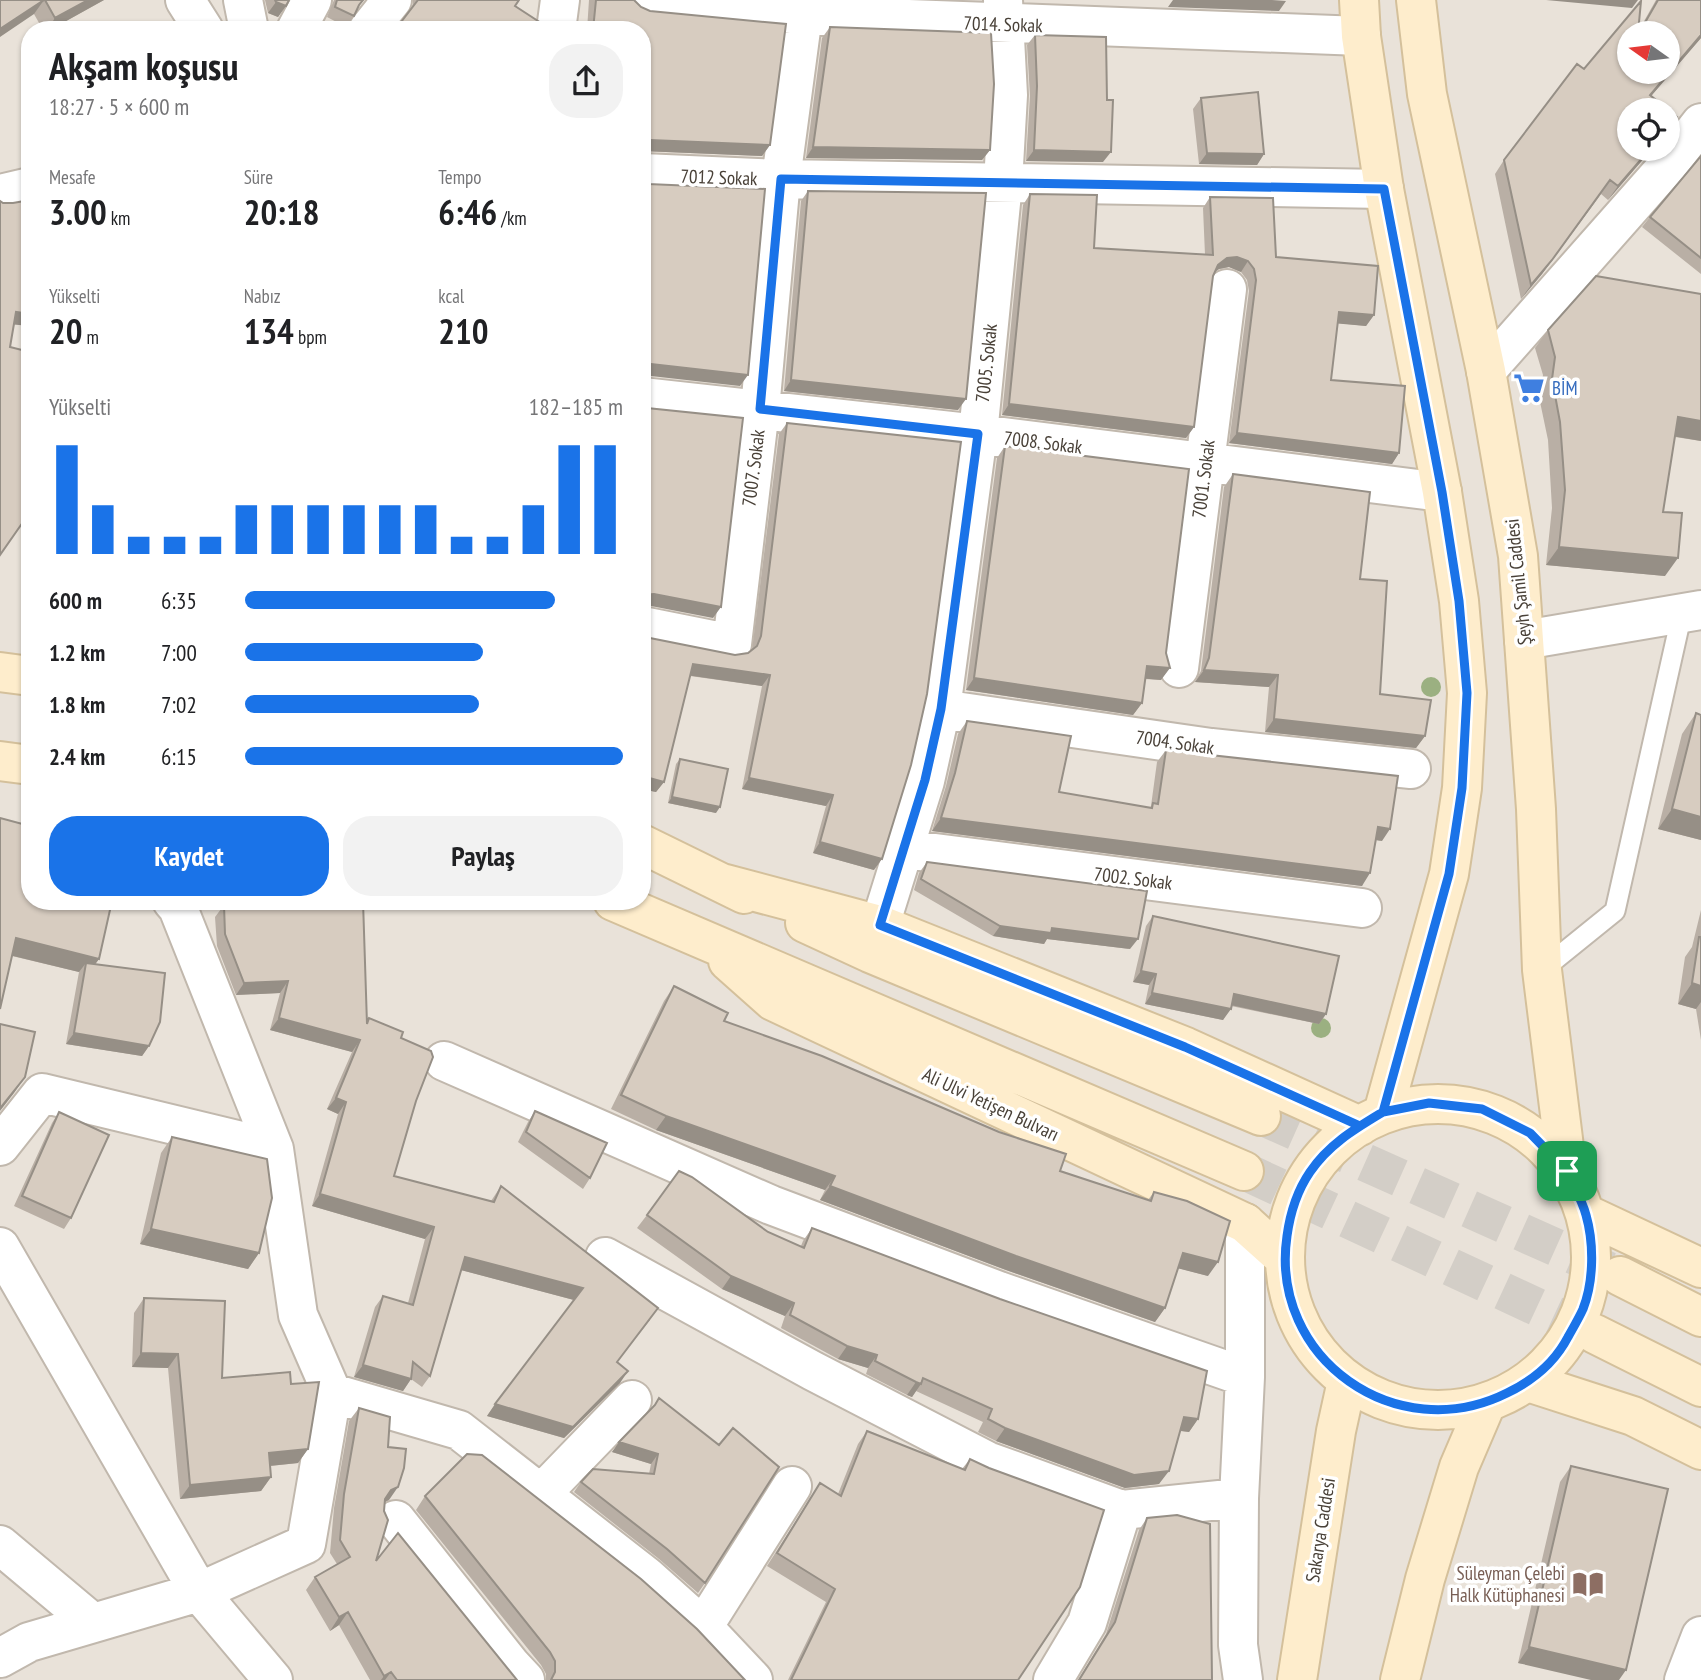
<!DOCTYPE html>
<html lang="tr">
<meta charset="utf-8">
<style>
:root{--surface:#fff;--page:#f2f2f2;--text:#202124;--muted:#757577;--accent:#1a73e8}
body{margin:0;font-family:"PT Sans Narrow",sans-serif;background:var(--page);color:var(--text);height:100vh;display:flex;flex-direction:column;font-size:26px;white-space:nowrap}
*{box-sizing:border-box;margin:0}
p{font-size:23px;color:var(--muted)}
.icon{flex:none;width:38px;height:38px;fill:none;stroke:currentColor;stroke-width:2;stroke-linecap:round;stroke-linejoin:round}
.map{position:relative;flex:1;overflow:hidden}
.details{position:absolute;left:21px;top:21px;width:630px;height:889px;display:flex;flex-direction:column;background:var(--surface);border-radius:28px;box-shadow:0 2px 5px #0004}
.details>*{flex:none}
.needle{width:46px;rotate:284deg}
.controls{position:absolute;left:1617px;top:21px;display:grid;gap:14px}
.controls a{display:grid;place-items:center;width:63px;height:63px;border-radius:50%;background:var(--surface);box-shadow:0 2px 5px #0004;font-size:35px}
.pin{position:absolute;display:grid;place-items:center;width:60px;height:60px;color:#fff;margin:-30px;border-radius:14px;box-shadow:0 4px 10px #0006}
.round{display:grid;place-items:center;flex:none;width:74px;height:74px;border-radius:28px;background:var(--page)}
.overview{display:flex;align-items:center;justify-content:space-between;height:119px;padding:0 28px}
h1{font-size:38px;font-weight:700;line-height:52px}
.stats{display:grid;grid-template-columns:repeat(3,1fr);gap:10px;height:119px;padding:7px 28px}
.stats div{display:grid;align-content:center}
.stats b{font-size:35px;font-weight:700}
.stats small{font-size:19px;font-weight:400}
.stats p{font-size:19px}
.chart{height:196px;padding:14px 28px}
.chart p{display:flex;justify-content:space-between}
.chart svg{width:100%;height:126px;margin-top:7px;stroke:var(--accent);stroke-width:6}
.action{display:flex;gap:14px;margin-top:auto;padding:14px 28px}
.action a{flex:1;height:80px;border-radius:28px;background:var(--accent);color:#fff;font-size:28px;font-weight:700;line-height:80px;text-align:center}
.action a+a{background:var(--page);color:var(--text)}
ul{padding:0 28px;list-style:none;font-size:23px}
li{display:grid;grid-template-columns:112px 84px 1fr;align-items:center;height:52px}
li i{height:18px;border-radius:9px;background:var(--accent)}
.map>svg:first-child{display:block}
.residential{fill:#e9e2d9;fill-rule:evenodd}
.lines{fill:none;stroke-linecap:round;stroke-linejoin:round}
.secondary-tunnel{stroke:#d3cec7;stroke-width:38;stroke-dasharray:38 19;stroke-linecap:butt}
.lane-casing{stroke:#c1b8ad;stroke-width:23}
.street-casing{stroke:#c1b8ad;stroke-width:42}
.secondary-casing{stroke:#d4c09b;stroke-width:42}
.lane{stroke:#fff;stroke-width:19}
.street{stroke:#fff;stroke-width:38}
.secondary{stroke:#feedcc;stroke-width:38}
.tree{fill:#9bb081}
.wall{fill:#b9afa5}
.shaded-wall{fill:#968f86}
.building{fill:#d7ccc0;stroke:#968f86;stroke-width:2}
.route-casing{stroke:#fff;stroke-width:14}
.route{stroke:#1a73e8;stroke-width:9}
.labels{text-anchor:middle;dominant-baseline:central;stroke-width:7;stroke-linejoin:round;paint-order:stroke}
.street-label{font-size:19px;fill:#494138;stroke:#fff}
.shop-label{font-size:19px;fill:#366cbe;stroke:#fff;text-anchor:start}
.education-label{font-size:19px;fill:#785e54;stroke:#fff;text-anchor:end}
</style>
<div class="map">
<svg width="1701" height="1680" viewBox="0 0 1701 1680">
<rect width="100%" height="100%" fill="#f5f1eb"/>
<path class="residential" d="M0,0H1701V1680H0ZM30,30H642V901H30ZM1629,33H1668V72H1629ZM1629,110H1668V149H1629Z"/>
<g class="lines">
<path class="secondary-tunnel" d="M1261,1116L1620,1276
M1244,1171L1595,1334"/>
<defs>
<path id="lane" d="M1542,970L1615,911L1682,613"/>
<path id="street" d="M185,0L204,30
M243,0L249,30
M645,0L802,15L1361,36
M296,30L312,0
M368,30L392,0
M556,30L560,0
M642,173L781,179L1384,189
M0,194L30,187
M1486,371L1668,165L1701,123
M642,397L978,434L1442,492
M642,626L732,644L760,409L781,179L805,0
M1524,640L1701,610
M1179,668L1227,289
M941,709L1211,748L1411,769
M904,849L1362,908
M880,925L925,781L941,709L978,434L1003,183L1008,95L1003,0
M444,1061L771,1205L999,1291L1245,1377
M0,1146L42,1093L274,1149L178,908L172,901
M0,1247L199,1592L273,1680
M605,1257L813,1371L987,1461L1122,1510
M332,1393L459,1430L646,1576L703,1627L753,1680
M541,1494L632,1400
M396,1520L511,1665L525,1680
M0,1545L93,1623
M703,1627L792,1486
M0,1658L29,1642L199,1592L306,1544L332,1393L298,1315L274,1149
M1053,1680L1087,1623L1122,1510L1239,1498
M1243,1680L1238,1645L1239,1498L1245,1377V1223
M1684,1680L1701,1636"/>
<path id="secondary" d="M1359,0L1361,36L1384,189L1442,492L1459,601L1467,693L1462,788L1449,874L1383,1113
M1416,0L1427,94L1486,371L1518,556L1536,809L1542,970L1567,1171
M0,672L30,676
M0,761L30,765
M642,844L744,894
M722,883L880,925L1186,1047L1360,1126
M613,901L1244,1171
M805,923L870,953L1261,1116
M728,961L773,1001L1245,1223L1284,1258
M1285 1257a153 153 0 1 1 306 0a153 153 0 1 1-306 0Z
M1586,1214L1701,1268
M1620,1276L1701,1317
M1595,1334L1701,1387
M1528,1382L1633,1416L1701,1450
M1297,1680L1336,1431L1347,1381
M1400,1680L1425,1579L1459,1467L1486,1404"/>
</defs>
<use href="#lane" class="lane-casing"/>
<use href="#street" class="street-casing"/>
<use href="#secondary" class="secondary-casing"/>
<use href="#lane" class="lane"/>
<use href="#street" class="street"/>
<use href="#secondary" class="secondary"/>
</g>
<g class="tree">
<circle cx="1431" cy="687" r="10"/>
<circle cx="1321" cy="1028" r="10"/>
</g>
<path class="wall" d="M0,0H104L50,30H43L34,14Z
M265,0H289L278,17L268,13Z
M334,0H364L357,8L354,16L346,27L327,17Z
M413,0H519L410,11L413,4Z
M589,0H634L770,145L762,156L642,151V30H587Z
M1656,0H1701V38L1651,96L1677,117L1668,130V110L1629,149H1652L1608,200L1601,194L1542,274L1521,299L1495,174L1504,160L1584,69L1639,30Z
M830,27L990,150L982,160L806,158L822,38Z
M1035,35L1103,162L1026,161L1030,96L1027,45Z
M1201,98L1264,154L1257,165L1199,164L1193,109Z
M1701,156V274L1642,227L1650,217Z
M808,191L958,410L784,391L801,201Z
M1030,194L1094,248L1205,255L1203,208L1210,197L1276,257L1374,315L1366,326L1338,323L1331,380L1399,453L1392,464L1229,443L1249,291L1247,280L1241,272L1229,267L1219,269L1214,272L1213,276L1194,427L1186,438L1002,415L1023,205Z
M1701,294V441L1675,437L1663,512L1665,576L1546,565L1552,508L1548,440L1539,397L1543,375L1535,348L1548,330Z
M787,423L874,870L813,853L826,806L742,789L762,686L690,676L664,782L656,792L642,789V635L645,637L735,655L748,653L752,650L779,434Z
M1005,446L1166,653L1161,680L1145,679L1142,703L1133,715L966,690L997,458Z
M1233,474L1360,579L1380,694L1425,736L1416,748L1265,732L1269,687L1195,682L1201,671L1224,487Z
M1696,713L1701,715V840L1658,829L1682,734Z
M967,721L1059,792L1150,808L1151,806L1157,762L1166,750L1382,841L1376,840L1362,886L932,831L946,786L958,734Z
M680,759L716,813L668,803L676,764Z
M0,818L99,959L95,964L149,1046L142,1056L66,1044L79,972L12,956Z
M927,862L1130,949L1047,939L1044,944L993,936L914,890L919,873Z
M224,905L367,1022L369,1018L401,1038L416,1101L394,1176L491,1201L501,1186L650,1320L617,1362L620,1383L564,1438L487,1416L574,1300L461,1270L430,1376L422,1387L411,1379L403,1391L354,1377L375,1307L383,1296L408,1303L425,1239L312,1206L338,1114L327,1109L352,1052L270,1030L280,993L236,995L217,946L215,917Z
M1701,910V1040L1696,1009L1678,1004L1685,957L1692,947Z
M1153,916L1326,1014L1319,1024L1231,1006L1223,1020L1145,1004L1149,985L1133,982L1146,926Z
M674,986L724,1021L1060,1171L1148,1200L1154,1192L1208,1276L1178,1268L1165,1308L1155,1322L1006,1270L820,1200L825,1190L656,1130L611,1109L664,1001Z
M535,1111L590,1178L583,1189L518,1142L528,1122Z
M59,1112L71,1218L64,1229L14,1206L52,1123Z
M172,1137L259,1253L248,1269L140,1244L161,1153Z
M647,1215L801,1246L803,1241L812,1228L1198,1419L1189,1432L1180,1431L1159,1484L1125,1488L996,1441L978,1432L983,1422L916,1391L912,1397L907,1395L866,1374L868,1368L838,1359L781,1328L785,1316L722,1289L637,1228Z
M144,1298L222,1378L291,1384L308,1449L298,1463L270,1466L271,1477L261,1491L180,1499L168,1368L132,1367L134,1313Z
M659,1398L705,1583L698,1593L659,1559L574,1492L581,1482L649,1474L651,1464L612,1452L652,1408Z
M359,1408L388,1447L389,1500L385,1502L376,1561L517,1680H370L339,1625L330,1631L306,1590L315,1577L337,1564L330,1553L334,1508L349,1421Z
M867,1431L962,1469L970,1459L1018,1680H788L826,1602L767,1566L820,1483L838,1494L858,1444Z
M1571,1466L1619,1680L1518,1663L1560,1482Z
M425,1496L745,1680H546V1674L541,1665L416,1510Z
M1147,1518L1212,1680H1078L1106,1634L1139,1530Z"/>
<path class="shaded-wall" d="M44,0L34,14L0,37V29Z
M88,0H104L50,30H47L55,18Z
M1173,0H1272L1286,1L1279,11L1168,7Z
M1546,0H1638L1632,8Z
M276,2L286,6L278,17L268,13Z
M1701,35V38L1640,109L1650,95Z
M650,140L770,145L762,156L642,151V142Z
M813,147L990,150L982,160L806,158Z
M1650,149H1652L1608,200L1618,186Z
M1034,150L1111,152L1103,162L1026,161Z
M1207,153L1264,154L1257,165L1199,164Z
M1601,194L1542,274L1521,299L1531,285Z
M1237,257L1248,261L1241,272L1229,267L1219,269L1210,275L1218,265L1227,258Z
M16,312L30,314V326L8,324Z
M1339,312L1374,315L1366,326L1332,323Z
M651,364L748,375L740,386L642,375V366Z
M791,380L966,399L958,410L784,391Z
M1009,404L1194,427L1186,438L1002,415Z
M1678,417L1701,421V441L1666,435Z
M1237,433L1399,453L1392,464L1229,443Z
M1559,547L1678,558L1665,576L1546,565Z
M654,594L721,607L713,618L646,605H642V595Z
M693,664L770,675L762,686L686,675Z
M1147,666L1170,668L1161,680L1138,678Z
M1204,670L1278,675L1269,687L1195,682Z
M974,678L1142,703L1133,715L966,690Z
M1274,719L1425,736L1416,748L1265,732Z
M642,776L664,782L656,792L642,789Z
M749,778L833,795L826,806L742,789Z
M672,797L720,807L716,813L668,803Z
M1672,809L1701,817V840L1658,829Z
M941,818L1370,873L1362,886L932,831Z
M1378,827L1390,829L1382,841L1369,839Z
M820,842L882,859L874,870L813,853Z
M1000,926L1052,928L1138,939L1130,949L1047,939L1044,944L993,936Z
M16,938L99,959L88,974L86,963L79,972L5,954Z
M1141,971L1156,974L1149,985L1133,982Z
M288,981L280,993L236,995L244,983Z
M1692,983L1701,986V1002L1696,1009L1678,1004Z
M1152,993L1231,1009L1223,1020L1145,1004Z
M1234,994L1326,1014L1319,1024L1226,1004Z
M279,1018L360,1040L352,1052L270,1030Z
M74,1033L149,1046L142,1056L66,1044Z
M25,1077L14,1093L0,1111V1107Z
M336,1098L346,1102L338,1114L327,1109Z
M666,1116L835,1176L825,1190L656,1130Z
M830,1186L1165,1308L1155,1322L1006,1270L820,1200Z
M320,1194L434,1227L425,1239L312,1206Z
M151,1229L259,1253L248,1269L140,1244Z
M1183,1253L1218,1262L1208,1276L1173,1267Z
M465,1257L583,1288L574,1300L457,1269Z
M731,1276L794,1303L785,1316L722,1289Z
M847,1346L877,1355L868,1368L838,1359Z
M141,1353L178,1354L168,1368L132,1367Z
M363,1365L411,1379L403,1391L354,1377Z
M628,1371L620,1383L564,1438L487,1416L495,1404Z
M916,1382L921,1384L912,1397L907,1395Z
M1184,1417L1198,1419L1189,1432L1175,1430Z
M1005,1428L1169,1471L1159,1484L1125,1488L996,1441Z
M619,1442L658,1454L651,1464L612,1452Z
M308,1449L298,1463L259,1467L269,1453Z
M271,1477L261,1491L180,1499L190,1485Z
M398,1487L389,1500L382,1503L391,1490Z
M348,1612L339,1625L330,1631L339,1617Z
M1529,1647L1626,1670L1619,1680H1591L1518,1663Z
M391,1672L385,1680H381L384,1676Z"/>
<path class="building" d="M0,0H44L0,29Z
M45,0H88L55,18Z
M275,0H289L286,6L276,2Z
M337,0H363L359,5L354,16L335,7Z
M418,0H519L515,6L541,23L536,30H395Z
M596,0H634L641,7L650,11L786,24L770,145L650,140L642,142V30H593Z
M1658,0H1701V35L1650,95L1677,117L1668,127V110H1629V149H1650L1618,186L1610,180L1552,260L1531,285L1504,160L1577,64L1584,69L1641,1L1638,33H1629V72H1668V33H1639Z
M830,27L991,33L994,84L990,150L813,147Z
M1035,35L1106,37L1107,100H1113L1111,152L1034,150L1037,86Z
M1258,92L1264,154L1207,153L1201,98Z
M1701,156V258L1650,217Z
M642,182L648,184L765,189L748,375L651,364L642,366Z
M808,191L986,193L966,399L791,380Z
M1030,194L1097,195L1094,248L1213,255L1210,197L1273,198L1276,257L1378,266L1374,315L1339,312L1331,380L1405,386L1399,453L1237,433L1256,280L1254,269L1248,261L1237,257L1227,258L1218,265L1213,276L1194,427L1009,404Z
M30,200V314L16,312L10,347L30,352V512L0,555V201L3,203H13Z
M1596,276L1701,294V421L1678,417L1663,512L1682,513L1678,558L1559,547L1565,490L1560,422L1552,379L1555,357L1548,330Z
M642,406L647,408L743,418L721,607L654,594L642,595Z
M787,423L961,442L927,694L911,765L882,859L820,842L833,795L749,778L770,675L693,664L664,782L642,776V635L645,637L735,655L748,653L757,646L761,636Z
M1005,446L1189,469L1166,653L1170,668L1147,666L1142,703L974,678Z
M1233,474L1370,492L1360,579L1387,581L1380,694L1431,700L1425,736L1274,719L1278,675L1204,670L1209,658Z
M1696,713L1701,715V817L1672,809Z
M967,721L1071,736L1059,792L1152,808L1153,803L1158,804L1166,750L1398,776L1390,829L1378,827L1370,873L941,818L955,773Z
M680,759L728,769L720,807L672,797Z
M0,818L30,826V901H112L99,959L16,938L0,1009Z
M927,862L1147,891L1138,939L1052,928L1051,933L1000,926L921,879Z
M316,901H363L367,1024L369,1018L403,1032L401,1038L431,1051L433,1057L416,1101L394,1176L494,1202L501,1186L658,1308L617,1362L628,1371L573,1427L495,1404L583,1288L465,1257L430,1376L413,1362L411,1379L363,1365L383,1296L413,1305L434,1227L320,1194L346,1102L336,1098L360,1040L279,1018L288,981L244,983L225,934L224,905Z
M1153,916L1339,956L1326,1014L1234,994L1231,1009L1152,993L1156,974L1141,971Z
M1699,937H1701V986L1692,983Z
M86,963L165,973L160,1022L149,1046L74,1033Z
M674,986L728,1013L724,1021L822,1056L999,1132L1066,1154L1060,1171L1151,1201L1154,1192L1187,1201L1230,1221L1218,1262L1183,1253L1165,1308L1016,1256L830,1186L835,1176L666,1116L621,1095Z
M0,1024L35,1032L25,1077L1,1107H0Z
M535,1111L607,1143L590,1178L526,1132Z
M59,1112L109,1135L71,1218L22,1196Z
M172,1137L267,1159L272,1198L259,1253L151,1229Z
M679,1171L692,1177L768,1232L804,1248L812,1228L1000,1299L1207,1371L1198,1419L1184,1417L1169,1471L1134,1475L1005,1428L988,1419L992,1409L923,1378L921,1384L916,1382L875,1361L877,1355L847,1346L790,1315L794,1303L731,1276L647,1215Z
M144,1298L225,1301L222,1378L290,1372L291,1384L319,1382L308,1449L269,1453L271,1477L190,1485L178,1354L141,1353Z
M659,1398L719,1445L733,1428L779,1467L705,1583L667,1549L581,1482L593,1469L654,1474L658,1454L619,1442L655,1405Z
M359,1408L390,1417L388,1447L406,1449L404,1468L398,1487L391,1490L385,1499L384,1511L388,1520L376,1561L398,1533L517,1680H397L391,1672L384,1676L348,1612L339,1617L315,1577L350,1557L340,1540L344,1494Z
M867,1431L965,1470L970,1459L989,1468L1104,1510L1080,1587L1018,1680H791L835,1589L777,1553L820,1483L841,1496Z
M467,1454L482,1455L641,1579L697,1629L745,1680H551L555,1672V1661L550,1652L425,1496Z
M1571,1466L1668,1489L1626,1670L1529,1647Z
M1177,1515L1210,1524L1212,1680H1079L1115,1622L1147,1518Z"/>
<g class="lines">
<defs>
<path id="route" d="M1567,1171L1530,1133L1482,1109L1429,1103L1383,1112L1360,1126L1185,1047L880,925L925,780L941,709L978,434L760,409L781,179L1384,189L1442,492L1459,601L1467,693L1462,788L1449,874L1383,1112C1355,1129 1329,1144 1310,1172C1297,1191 1290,1214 1287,1236C1269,1359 1397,1448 1507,1393C1532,1381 1555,1362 1568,1337C1573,1328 1579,1318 1583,1309C1594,1281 1594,1243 1586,1215C1582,1200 1573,1185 1567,1171"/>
</defs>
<use href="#route" class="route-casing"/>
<use href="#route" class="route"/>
</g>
<defs>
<symbol id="supermarket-bare" viewBox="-9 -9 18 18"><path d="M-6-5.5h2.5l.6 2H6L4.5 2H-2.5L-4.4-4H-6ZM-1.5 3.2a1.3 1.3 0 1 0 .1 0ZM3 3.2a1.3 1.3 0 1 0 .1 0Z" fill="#3f7fe0" stroke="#fff" stroke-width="2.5" paint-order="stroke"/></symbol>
<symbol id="library-bare" viewBox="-9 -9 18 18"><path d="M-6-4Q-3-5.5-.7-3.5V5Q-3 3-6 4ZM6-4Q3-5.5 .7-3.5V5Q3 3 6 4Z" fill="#8d6e63" stroke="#fff" stroke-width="2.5" paint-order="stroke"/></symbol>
</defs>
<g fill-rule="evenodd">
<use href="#supermarket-bare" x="1507" y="366" width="44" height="44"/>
<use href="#library-bare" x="1566" y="1562" width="44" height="44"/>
</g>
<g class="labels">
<g class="street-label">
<text transform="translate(1003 24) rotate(2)">7014. Sokak</text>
<text transform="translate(719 177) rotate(2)">7012 Sokak</text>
<text transform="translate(986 363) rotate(-84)">7005. Sokak</text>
<text transform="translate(1043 442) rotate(7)">7008. Sokak</text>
<text transform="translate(753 468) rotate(-83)">7007. Sokak</text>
<text transform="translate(1203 479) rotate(-83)">7001. Sokak</text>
<text transform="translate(1518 582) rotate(-96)">Şeyh Şamil Caddesi</text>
<text transform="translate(1175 742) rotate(8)">7004. Sokak</text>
<text transform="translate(1133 878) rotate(7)">7002. Sokak</text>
<text transform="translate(991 1104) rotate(25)">Ali Ulvi Yetişen Bulvarı</text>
<text transform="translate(1320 1530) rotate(-81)">Sakarya Caddesi</text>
</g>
<g class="shop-label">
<text x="1552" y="388">BİM</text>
</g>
<g class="education-label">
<text x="1565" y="1573">Süleyman Çelebi<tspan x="1565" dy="22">Halk Kütüphanesi</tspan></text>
</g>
</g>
</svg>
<div class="controls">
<a><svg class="needle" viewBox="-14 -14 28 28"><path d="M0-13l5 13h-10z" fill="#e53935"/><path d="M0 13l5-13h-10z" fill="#757577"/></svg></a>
<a><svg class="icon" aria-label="locate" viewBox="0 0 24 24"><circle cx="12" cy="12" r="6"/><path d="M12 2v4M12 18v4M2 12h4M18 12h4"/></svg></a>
</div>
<div class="pin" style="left:1567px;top:1171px;background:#1e9e55"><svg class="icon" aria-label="arrive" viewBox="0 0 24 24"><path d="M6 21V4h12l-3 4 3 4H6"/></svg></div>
<section class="details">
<div class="overview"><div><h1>Akşam koşusu</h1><p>18:27 · 5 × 600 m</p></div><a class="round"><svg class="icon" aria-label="share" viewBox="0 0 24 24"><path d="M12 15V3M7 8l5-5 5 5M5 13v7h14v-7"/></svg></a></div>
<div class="stats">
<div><p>Mesafe</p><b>3.00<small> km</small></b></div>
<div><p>Süre</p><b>20:18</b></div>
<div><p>Tempo</p><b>6:46<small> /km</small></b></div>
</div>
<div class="stats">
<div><p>Yükselti</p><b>20<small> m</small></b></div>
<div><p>Nabız</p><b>134<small> bpm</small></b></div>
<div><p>kcal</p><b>210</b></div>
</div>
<div class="chart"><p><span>Yükselti</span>182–185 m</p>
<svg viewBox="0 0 160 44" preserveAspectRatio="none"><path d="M5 44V6M15 44V27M25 44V38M35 44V38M45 44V38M55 44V27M65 44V27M75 44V27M85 44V27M95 44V27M105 44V27M115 44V38M125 44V38M135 44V27M145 44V6M155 44V6"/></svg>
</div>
<ul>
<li><b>600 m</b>6:35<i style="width:82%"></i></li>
<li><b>1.2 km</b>7:00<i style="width:63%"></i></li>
<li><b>1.8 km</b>7:02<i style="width:62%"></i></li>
<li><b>2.4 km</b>6:15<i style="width:100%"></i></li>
</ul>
<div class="action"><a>Kaydet</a><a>Paylaş</a></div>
</section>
</div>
